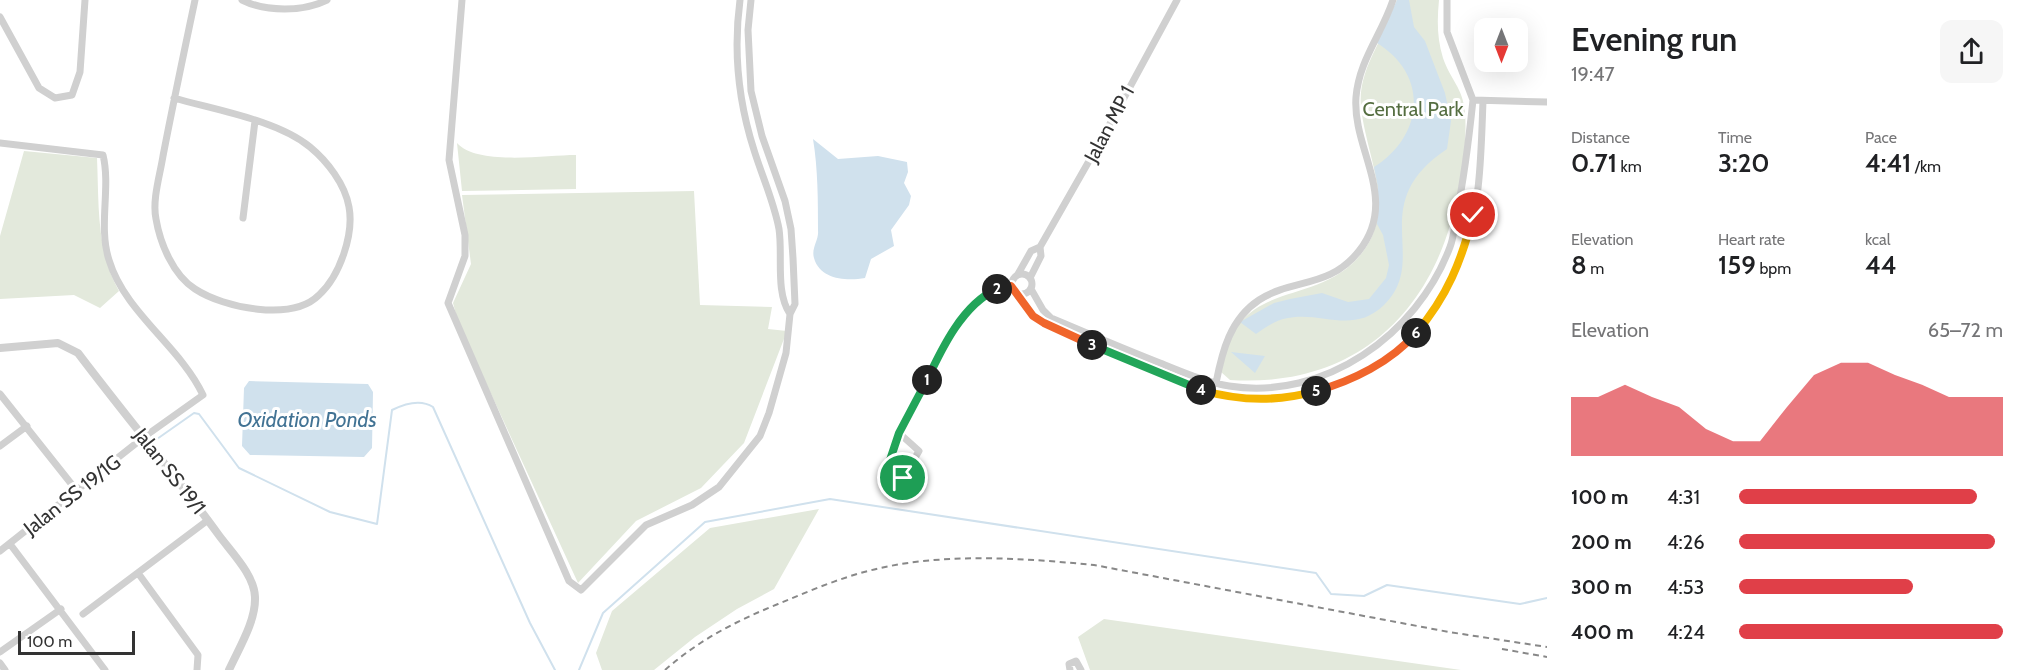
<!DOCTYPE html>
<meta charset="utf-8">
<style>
:root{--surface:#fff;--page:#f6f6f6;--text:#202124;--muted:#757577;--accent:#e03f48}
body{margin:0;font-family:Cabin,sans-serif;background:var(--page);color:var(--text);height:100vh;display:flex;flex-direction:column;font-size:22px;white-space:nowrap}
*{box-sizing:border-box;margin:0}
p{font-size:20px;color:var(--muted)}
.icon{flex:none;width:33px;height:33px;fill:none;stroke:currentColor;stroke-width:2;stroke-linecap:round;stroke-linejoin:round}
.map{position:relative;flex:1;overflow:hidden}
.sheet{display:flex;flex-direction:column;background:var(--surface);width:480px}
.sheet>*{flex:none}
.needle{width:39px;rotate:180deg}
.controls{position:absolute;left:1474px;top:18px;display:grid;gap:12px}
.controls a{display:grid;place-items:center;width:54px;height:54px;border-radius:12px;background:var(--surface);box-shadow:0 6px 24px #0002;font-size:30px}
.scale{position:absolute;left:18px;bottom:15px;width:117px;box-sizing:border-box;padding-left:6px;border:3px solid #333;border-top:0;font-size:16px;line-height:21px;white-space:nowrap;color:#333;-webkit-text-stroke:4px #fff;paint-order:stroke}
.pin{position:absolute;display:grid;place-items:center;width:51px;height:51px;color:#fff;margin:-26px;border:3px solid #fff;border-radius:50%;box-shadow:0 2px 6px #0007}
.km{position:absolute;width:30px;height:30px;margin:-15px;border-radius:50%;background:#222;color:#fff;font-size:16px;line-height:30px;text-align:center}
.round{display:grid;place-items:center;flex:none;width:63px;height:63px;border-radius:12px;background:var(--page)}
.overview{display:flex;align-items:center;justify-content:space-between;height:102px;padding:0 24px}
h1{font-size:33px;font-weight:600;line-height:45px}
.stats{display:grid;grid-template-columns:repeat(3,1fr);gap:9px;height:102px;padding:6px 24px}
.stats div{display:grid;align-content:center}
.stats b{font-size:26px;font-weight:600}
.stats small{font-size:16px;font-weight:400}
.stats p{font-size:16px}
.chart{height:168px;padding:12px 24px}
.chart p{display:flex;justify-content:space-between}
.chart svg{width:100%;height:108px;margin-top:6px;fill:var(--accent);opacity:.7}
ul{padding:0 24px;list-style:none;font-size:20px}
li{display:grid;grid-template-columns:96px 72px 1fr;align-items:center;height:45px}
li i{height:15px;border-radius:8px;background:var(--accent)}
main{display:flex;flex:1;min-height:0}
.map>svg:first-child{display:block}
.green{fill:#e3e9dc}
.water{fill:#d0e1ed}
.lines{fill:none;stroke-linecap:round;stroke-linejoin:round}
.stream{stroke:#d0e1ed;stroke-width:2}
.minor{stroke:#d0d0d0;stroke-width:7}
.tertiary{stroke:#d0d0d0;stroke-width:8}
.rail{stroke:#888;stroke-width:2;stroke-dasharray:6 4.5;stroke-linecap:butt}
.split-1-casing{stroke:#fff;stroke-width:12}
.split-2-casing{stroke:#fff;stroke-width:12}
.split-3-casing{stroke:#fff;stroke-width:12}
.split-4-casing{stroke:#fff;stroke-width:12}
.split-5-casing{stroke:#fff;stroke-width:12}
.split-6-casing{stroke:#fff;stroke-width:12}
.split-7-casing{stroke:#fff;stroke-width:12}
.split-1{stroke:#22a559;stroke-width:8}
.split-2{stroke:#22a559;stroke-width:8}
.split-3{stroke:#f0652b;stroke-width:8}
.split-4{stroke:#22a559;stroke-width:8}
.split-5{stroke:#f5b400;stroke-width:8}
.split-6{stroke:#f0652b;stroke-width:8}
.split-7{stroke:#f5b400;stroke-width:8}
.labels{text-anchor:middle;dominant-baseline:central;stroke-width:6;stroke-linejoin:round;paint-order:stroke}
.park-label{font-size:20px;fill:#556e41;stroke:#fff}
.street-label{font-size:20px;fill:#333;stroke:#fff}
.water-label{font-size:21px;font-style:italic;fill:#427394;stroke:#fff}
</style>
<main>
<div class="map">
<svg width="1547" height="670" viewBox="0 0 1547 670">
<rect width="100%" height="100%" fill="#fff"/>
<path class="green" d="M1397,0H1439C1437,20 1437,39 1443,58C1450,79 1463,88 1465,112C1467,140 1463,166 1458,193C1435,313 1355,388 1230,380L1221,372C1235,273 1317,311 1362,253C1397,208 1366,156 1361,107C1357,68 1387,36 1397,0Z
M457,143C478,166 545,155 576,155V189L462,191Z
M24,151L97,158C99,203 96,251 119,291L100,308L74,295L0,299V236Z
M694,191L700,305L772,307L768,329L787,331L744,443L701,488L636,521L578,583L458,322L453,303L471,264L462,195Z
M819,509L774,589L737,609L695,637L654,670H602L596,653L612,611L710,528Z
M1104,619L1461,670H1090L1078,637Z"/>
<path class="water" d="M1397,0H1409L1414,27L1425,41L1445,93L1451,121L1447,149C1364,204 1431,259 1384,305C1353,335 1322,311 1288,318C1276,320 1266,327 1256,334L1240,322L1274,303L1290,299L1322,293L1348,302L1369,299L1386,278L1389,265L1383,235L1377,224L1378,187L1374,167C1423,136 1430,76 1377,43Z
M813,139L838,159L878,156L907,162L908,172L904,183L911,196L909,205L891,230L894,246L871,259L865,278C847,281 820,280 814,258C811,248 819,240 818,231C818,201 818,169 813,139Z
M1231,352L1265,356L1255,373Z
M249,381L368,384L373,392L372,448L364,457L250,455L242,446L244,388Z"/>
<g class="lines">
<path class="stream" d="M157,439L194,413L199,414L239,468L330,512L377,524L392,410C404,404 421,399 433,407L530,623L555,670
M579,670L603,613L705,522L830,499L1316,573L1331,594L1364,596L1387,585L1520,604L1547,598"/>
<path class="minor" d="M242,0C266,12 303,12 327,0
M462,0L449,160L465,235V256L448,303L569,581L581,590L646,525L692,505L719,487L760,436L769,413L786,353L790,314L795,304L793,258L791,229L785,201L762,136L751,91L748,30L751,0
M740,0C733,52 738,100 754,150C762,176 774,202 779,229C783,255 775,292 790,314
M1447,0V32L1473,100L1547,102
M0,17L39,88L55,98L72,95L80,72L85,0
M174,98C215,110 277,120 310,147C327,161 345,184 349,207C354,234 340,276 319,295C292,322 224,308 195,289C173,275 160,243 156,219C152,200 160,175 163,156C173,104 184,52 195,0
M0,143L103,155C111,188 98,226 109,260C125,313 180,346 203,395L144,437L0,551
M243,218L255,121
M1012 284a10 10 0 1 1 20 0a10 10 0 1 1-20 0Z
M1018,274L1031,251L1040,247L1105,133L1177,0
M1030,278L1041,256L1040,247
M1031,289L1043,310L1051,318C1087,333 1124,349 1160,363C1183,372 1205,382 1229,386C1324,401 1417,335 1450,247C1454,237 1455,223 1457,212C1465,174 1469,138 1473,100
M1019,294L1033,316L1044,323L1198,390C1308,422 1425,363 1463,255C1481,206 1481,152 1483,101
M1216,383C1222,352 1230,319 1259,300C1293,278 1329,289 1359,251C1400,199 1352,150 1356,97C1359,60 1382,34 1393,0
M0,394L77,491
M899,433L919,451L903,478L888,472V466L902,426C929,380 954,298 1011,286
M0,446L27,426
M10,544L105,670
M138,573L198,655L197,670
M83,614L208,520
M0,652L61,609
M0,663L5,670
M1070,670L1069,664L1076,661L1081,670"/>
<path class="tertiary" d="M0,348L58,343L78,353C124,414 173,472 218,534C231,552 254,574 255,597C256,621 239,648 229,670"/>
<path class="rail" d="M1502,649L1547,657
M665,670C699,640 736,621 778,604C807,592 837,579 868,571C940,552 1021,558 1094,565L1449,632L1547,647"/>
</g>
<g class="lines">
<defs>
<path id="split-1" d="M903,478L888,472V466L899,433L927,380"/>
<path id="split-2" d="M927,380C942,348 963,304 997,289"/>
<path id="split-3" d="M997,289L1011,286L1033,316L1044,323L1092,345"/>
<path id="split-4" d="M1092,345L1201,390"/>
<path id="split-5" d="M1201,390C1239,401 1278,402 1316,391"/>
<path id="split-6" d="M1316,391C1352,381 1391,362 1416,333"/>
<path id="split-7" d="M1416,333C1447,297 1462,260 1473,215"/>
</defs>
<use href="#split-1" class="split-1-casing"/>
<use href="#split-2" class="split-2-casing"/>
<use href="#split-3" class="split-3-casing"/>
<use href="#split-4" class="split-4-casing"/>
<use href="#split-5" class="split-5-casing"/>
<use href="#split-6" class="split-6-casing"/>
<use href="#split-7" class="split-7-casing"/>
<use href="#split-1" class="split-1"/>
<use href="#split-2" class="split-2"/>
<use href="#split-3" class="split-3"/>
<use href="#split-4" class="split-4"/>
<use href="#split-5" class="split-5"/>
<use href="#split-6" class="split-6"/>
<use href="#split-7" class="split-7"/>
</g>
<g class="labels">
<g class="park-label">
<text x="1413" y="109">Central Park</text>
</g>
<g class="street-label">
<text transform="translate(1109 124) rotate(-62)">Jalan MP 1</text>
<text transform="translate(170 471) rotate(52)">Jalan SS 19/1</text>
<text transform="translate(72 495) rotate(-38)">Jalan SS 19/1G</text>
</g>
<g class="water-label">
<text x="307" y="419">Oxidation Ponds</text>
</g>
</g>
</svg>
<div class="controls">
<a><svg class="needle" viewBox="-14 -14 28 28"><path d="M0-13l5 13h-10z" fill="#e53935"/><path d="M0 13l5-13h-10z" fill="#757577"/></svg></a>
</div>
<div class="scale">100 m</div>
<div class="pin" style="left:903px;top:478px;background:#1e9e55"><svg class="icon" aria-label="arrive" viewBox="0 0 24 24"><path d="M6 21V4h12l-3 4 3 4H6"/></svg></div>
<div class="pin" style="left:1473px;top:215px;background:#d93025"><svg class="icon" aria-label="check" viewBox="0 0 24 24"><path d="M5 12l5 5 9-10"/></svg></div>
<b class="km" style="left:927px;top:380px">1</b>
<b class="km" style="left:997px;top:289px">2</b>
<b class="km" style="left:1092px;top:345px">3</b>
<b class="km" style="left:1201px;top:390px">4</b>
<b class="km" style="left:1316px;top:391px">5</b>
<b class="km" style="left:1416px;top:333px">6</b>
</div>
<section class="sheet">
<div class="overview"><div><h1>Evening run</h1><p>19:47</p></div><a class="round"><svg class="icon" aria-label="share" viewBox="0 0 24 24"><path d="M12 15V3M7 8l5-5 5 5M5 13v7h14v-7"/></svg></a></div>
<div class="stats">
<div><p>Distance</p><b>0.71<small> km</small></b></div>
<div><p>Time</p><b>3:20</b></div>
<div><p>Pace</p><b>4:41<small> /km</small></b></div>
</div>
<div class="stats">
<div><p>Elevation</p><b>8<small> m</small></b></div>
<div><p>Heart rate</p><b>159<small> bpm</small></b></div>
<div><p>kcal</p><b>44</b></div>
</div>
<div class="chart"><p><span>Elevation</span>65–72 m</p>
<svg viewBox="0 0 160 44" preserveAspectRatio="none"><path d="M0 44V20L10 20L20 15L30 20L40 24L50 33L60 38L70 38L80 24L90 11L100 6L110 6L120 11L130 15L140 20L150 20L160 20V44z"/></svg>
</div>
<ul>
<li><b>100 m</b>4:31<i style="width:90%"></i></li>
<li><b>200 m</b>4:26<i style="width:97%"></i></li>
<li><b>300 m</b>4:53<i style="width:66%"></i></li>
<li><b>400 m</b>4:24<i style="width:100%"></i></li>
</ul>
</section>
</main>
